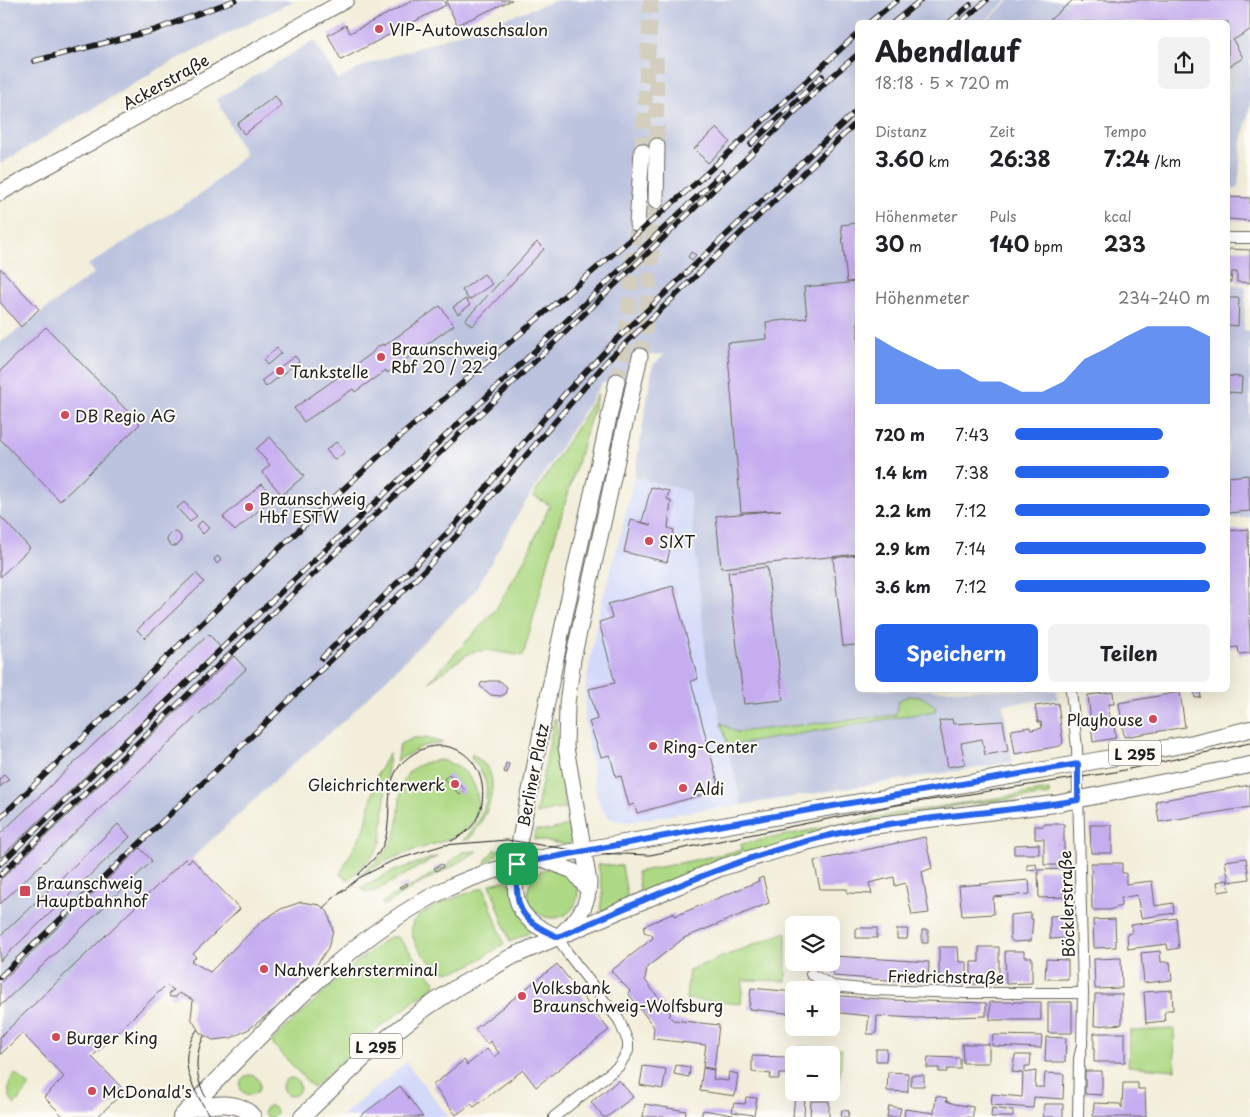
<!DOCTYPE html>
<html lang="de">
<meta charset="utf-8">
<style>
:root{--surface:#fff;--page:#f2f2f2;--text:#202124;--muted:#757577;--accent:#2563eb}
body{margin:0;font-family:"Playpen Sans",sans-serif;background:var(--page);color:var(--text);height:100vh;display:flex;flex-direction:column;font-size:19px;white-space:nowrap}
*{box-sizing:border-box;margin:0}
p{font-size:16px;color:var(--muted)}
.icon{flex:none;width:28px;height:28px;fill:none;stroke:currentColor;stroke-width:2;stroke-linecap:round;stroke-linejoin:round}
.map{position:relative;flex:1;overflow:hidden}
.drawer{position:absolute;left:855px;top:20px;width:375px;height:672px;display:flex;flex-direction:column;background:var(--surface);border-radius:8px;box-shadow:0 5px 20px #0002}
.drawer>*{flex:none}
.tools{position:absolute;left:785px;top:916px;display:grid;gap:10px}
.tools a{display:grid;place-items:center;width:55px;height:55px;border-radius:8px;background:var(--surface);box-shadow:0 5px 20px #0002;font-size:25px}
.pin{position:absolute;display:grid;place-items:center;width:42px;height:42px;color:#fff;margin:-21px;border-radius:10px;box-shadow:0 2px 8px #0006}
.round{display:grid;place-items:center;flex:none;width:52px;height:52px;border-radius:8px;background:var(--page)}
.headline{display:flex;align-items:center;justify-content:space-between;height:85px;padding:0 20px}
h1{font-size:28px;font-weight:700;line-height:38px}
.metrics{display:grid;grid-template-columns:repeat(3,1fr);gap:8px;height:85px;padding:5px 20px}
.metrics div{display:grid;align-content:center}
.metrics b{font-size:21px;font-weight:700}
.metrics small{font-size:14px;font-weight:400}
.metrics p{font-size:14px}
.chart{height:140px;padding:10px 20px}
.chart p{display:flex;justify-content:space-between}
.chart svg{width:100%;height:90px;margin-top:5px;fill:var(--accent);opacity:.7}
.button{display:flex;gap:10px;margin-top:auto;padding:10px 20px}
.button a{flex:1;height:58px;border-radius:8px;background:var(--accent);color:#fff;font-size:20px;font-weight:700;line-height:58px;text-align:center}
.button a+a{background:var(--page);color:var(--text)}
ul{padding:0 20px;list-style:none;font-size:16px}
li{display:grid;grid-template-columns:80px 60px 1fr;align-items:center;height:38px}
li i{height:12px;border-radius:6px;background:var(--accent)}
.map>svg:first-child{display:block}
.built{fill:#d2d9f9}
.industrial{fill:#bcc3de}
.green{fill:#aed984;stroke:#657a50}
.building{fill:#c6adf0}
.lines{fill:none;stroke-linecap:round;stroke-linejoin:round}
.secondary-tunnel{stroke:#d3cebe;stroke-width:15;stroke-dasharray:15 8;stroke-linecap:butt}
.street-casing{stroke:#67665e;stroke-width:12}
.secondary-casing{stroke:#67665e;stroke-width:17}
.primary-casing{stroke:#67665e;stroke-width:18}
.street{stroke:#fff;stroke-width:10}
.secondary{stroke:#fff;stroke-width:15}
.primary{stroke:#fff;stroke-width:16}
.tram{stroke:#1c1c1c;stroke-width:1}
.rail-casing{stroke:#1c1c1c;stroke-width:5.5}
.rail{stroke:#fdfcf7;stroke-width:4;stroke-dasharray:11;stroke-linecap:butt}
.route-casing{stroke:#fff;stroke-width:10}
.route{stroke:#2563eb;stroke-width:6}
.poi-dot{fill:#d1495b;stroke:#fdfcf7;stroke-width:2}
.labels{text-anchor:middle;dominant-baseline:central;stroke-width:4;stroke-linejoin:round;paint-order:stroke}
.shield{fill:#fdfcf7;stroke:#605f5e;stroke-width:1}
.shield-label{font-size:15px;font-weight:bold;fill:#1c1c1c}
.poi-label{font-size:16px;fill:#1c1c1c;stroke:#fdfcf7;text-anchor:start}
.street-label{font-size:16px;fill:#1c1c1c;stroke:#fdfcf7}
</style>
<div class="map">
<svg width="1250" height="1117" viewBox="0 0 1250 1117">
<rect width="100%" height="100%" fill="#fdfcf7"/>
<filter id="ink" filterUnits="userSpaceOnUse"><feTurbulence type="fractalNoise" baseFrequency=".02" numOctaves="2"/><feDisplacementMap in="SourceGraphic" scale="10" xChannelSelector="R" yChannelSelector="G"/><feConvolveMatrix kernelMatrix="1 2 1 2 8 2 1 2 1" color-interpolation-filters="sRGB"/></filter>
<filter id="wash" filterUnits="userSpaceOnUse"><feTurbulence type="fractalNoise" baseFrequency=".0096" numOctaves="4" result="noise"/><feDisplacementMap in="SourceGraphic" scale="20" xChannelSelector="R" yChannelSelector="G"/><feGaussianBlur stdDeviation="1.12" result="paint"/><feColorMatrix in="noise" values="0 0 0 0 0 0 0 0 0 0 0 0 0 0 0 0 0 1.4 0 .05"/><feComposite in="paint" operator="in"/></filter>
<g filter="url(#wash)">
<rect width="100%" height="100%" fill="#f3eeda"/>
<path class="built" d="M634,477L689,491L707,666L742,805L693,811L628,822L618,821L610,818L602,810L596,794L585,721V690L598,616L621,533Z
M406,1062L449,1117H340Z"/>
<path class="industrial" d="M0,0H295L162,67L0,164Z
M558,0H1007L984,22H858V690H1056L1058,699L1003,704L1013,762L742,805L707,666L689,491L634,477L653,365L665,354L633,357L628,380L602,383L523,506L475,591L348,717L285,771L188,862L185,859L0,1037V343L94,273L88,265L204,192L245,155L217,99L314,40L338,80L363,66Z
M1009,0H1250V106L1242,141L1238,189H1228V22H986Z
M1228,285L1246,286L1244,330L1250,331V517L1228,519Z"/>
<path class="green" d="M598,394L557,530L523,656L487,650L471,652L429,682L496,609L526,557L550,505L533,496Z
M908,696L922,697L935,706V711L728,746L721,723L736,732L896,715L898,701Z
M554,719H556L565,808L536,814Z
M414,738H427L443,743L423,746L396,761L400,744Z
M389,753L381,842L376,852L349,880L340,874L365,827L377,775Z
M472,754C477,758 483,762 487,767C501,787 484,823 469,839L463,840C486,819 498,783 471,759Z
M440,760C457,764 471,773 476,790C489,836 439,841 409,852C391,858 376,866 360,876C370,866 383,857 390,845C411,811 381,766 440,760Z
M1049,790L1050,795L967,804L891,817L641,896L637,872L742,850L741,844L892,814Z
M568,825L572,840L569,845L534,839L535,830H550Z
M494,850H501L484,867L486,860Z
M478,851L446,870L445,867L462,852Z
M438,856L374,892H366L361,888L391,872Z
M598,864L622,866L628,901L602,911L600,908L603,893Z
M528 893a25 25 0 1 1 50 0a25 25 0 1 1-50 0Z
M443,868L445,870L412,888L411,886Z
M508,880L530,929L529,933L510,942L490,884Z
M409,886L411,889L385,905L381,903Z
M484,887L504,944C488,953 464,974 445,971C430,968 403,935 414,921C428,905 464,895 484,887Z
M786,932V981L743,980L741,1004L686,999L689,970Z
M389,937H398L435,982L434,986L375,1031L313,1088L271,1042L353,965Z
M1174,1029L1175,1070L1128,1066L1130,1031Z
M799,1047L842,1049L840,1079H831V1055H800Z
M15,1074L30,1086L15,1105C7,1096 6,1083 15,1074Z
M240 1085a10 10 0 1 1 20 0a10 10 0 1 1-20 0Z
M282 1087a9 9 0 1 1 18 0a9 9 0 1 1-18 0Z
M264 1112a6 6 0 1 1 12 0a6 6 0 1 1-12 0Z"/>
<g id="blocks">
<path class="building" d="M414,0H443L446,5L341,60L328,35L346,25L350,33Z
M449,0H512L457,25L446,1Z
M1073,0H1079L1081,3L1084,0H1250V30L1233,40L1243,58L1228,67V22H1047Z
M275,96L282,106L244,134L237,124Z
M717,128L730,142L708,163L694,149Z
M1228,197L1250,198V221L1228,219Z
M858,223V281L847,282L841,225Z
M537,242L544,249L472,326L465,320Z
M1228,249L1250,250V283L1237,282V272H1232L1231,282H1228Z
M691,252L696,255L692,260L688,257Z
M0,268L39,309L21,327L0,302Z
M484,274L492,284L469,300L462,290Z
M858,282V554L721,568L716,516L781,510L741,512L727,343L767,339L766,322L807,318L804,287Z
M1228,298H1239L1238,326L1228,325Z
M466,299L470,305L458,314L453,307Z
M440,306L454,325L387,373L386,370L355,392L353,389L304,422L294,408L371,354L377,347L383,344L384,346Z
M46,327L140,424L60,501L0,439V371Z
M277,348L281,353L267,365L263,360Z
M295,356L299,361L266,387L261,381Z
M1228,376L1242,377L1241,393L1228,392Z
M270,437L304,476L282,495L262,472L270,465L256,449Z
M336,442L345,452L335,460L326,450Z
M1248,475L1250,511L1228,513V477Z
M262,484L274,497L235,531L223,517Z
M651,487L669,491L667,499L671,501L668,528L674,530L667,562L624,552L631,520L651,525L642,522Z
M184,502L197,516L190,522L177,508Z
M0,516L30,548L0,577Z
M202,521L209,528L203,534L196,526Z
M1248,529L1250,653L1239,654L1238,647L1228,648V531Z
M167 539a7 7 0 1 1 14 0a7 7 0 1 1-14 0Z
M858,555V645L843,646L833,558Z
M218,556L221,560L217,564L214,559Z
M767,567L783,700L744,704L728,572Z
M196,573L204,582L145,638L137,630Z
M673,586L698,679L691,681L720,790L637,813L634,804L629,806L621,776L616,777L610,755L601,757L589,722L597,719L589,689L615,683L599,622L612,618L608,604Z
M209,634L220,647L0,858V834Z
M234,656L246,669L0,904V880Z
M500,681L507,687L505,694L501,696L491,695L480,686L481,683L489,681Z
M1113,692L1114,704H1109L1110,721H1113L1116,738L1093,742L1088,695Z
M1180,692L1185,727L1124,737L1119,703Z
M1194,692H1200L1201,697L1195,698Z
M1058,703L1063,743L1060,746L1015,754L1011,730L1030,727L1031,730L1042,728L1041,722H1038L1035,706Z
M952,719L953,724L1003,721L1008,751L985,755L982,739L961,743L965,764L948,767L939,721Z
M506,763L509,764L507,773L504,772Z
M4,774L9,779L0,787V779Z
M449,774L465,790L460,795L444,779Z
M1250,785V807L1159,822L1156,801Z
M118,824L130,837L0,961V936Z
M1044,824H1064V865H1044V839H1035V826H1044Z
M1090,825H1112V853H1091Z
M925,837L932,868L922,872L929,913L912,915L905,883L895,886L894,877L869,883L872,894L847,893V889H820L814,861Z
M1039,844V854H1014V845Z
M140,848L152,861L0,1006V983Z
M1246,858L1249,879L1229,882L1225,861Z
M185,859L188,862L192,859L240,909L193,954L196,957L191,961L210,972L262,921L281,909L301,902L320,905L328,912L333,931L328,948L312,972L275,1009L249,1029L231,1038L213,1040L200,1033L191,1018L193,1000L179,993L176,997H170L169,993L174,990L166,985L92,1057L125,1091L97,1117H64L44,1097L64,1077L22,1033L0,1055V1037Z
M1091,863H1122V873H1126V884L1152,881L1155,906L1173,903L1174,913L1141,918L1137,895L1121,898V906L1109,910H1092Z
M442,864L443,867L436,871L434,868Z
M1036,864L1037,869L1027,870V865Z
M1063,869L1064,897L1039,898L1038,870Z
M763,877L769,903L684,938L647,967L645,980L671,1014L669,1016L673,1020L719,1025L714,1069L703,1067L706,1045L653,1039L654,1027L628,993L630,991L611,971L653,938L652,935L644,932V926L674,913L675,916L759,881L758,879Z
M1029,880L1030,894L993,897L994,914L962,916L959,886Z
M1227,880L1230,890L1219,892L1217,882Z
M407,883L408,885L401,889L399,887Z
M1031,913V919H1033L1031,941L1013,942L1010,938V915Z
M1067,915L1068,938L1050,939V916Z
M1176,918L1179,948L1168,950L1167,944L1128,949L1127,934L1132,933L1131,925Z
M1115,919L1116,947L1094,948L1093,920Z
M856,928H877V938H856Z
M897,929H908L907,939H897Z
M922,930H928V943H922Z
M939,947H958L959,962H967V984H939Z
M979,947H999V984H971V962H979Z
M1005,951H1024V957H1032V983L1006,984Z
M1160,951L1161,962H1170L1172,980L1144,983L1141,953Z
M835,956L929,962L928,983L833,976Z
M1121,958L1122,988L1095,989L1094,959Z
M1046,959L1068,960V979H1045Z
M557,964L609,1030L536,1087L523,1070L474,1107L471,1104L456,1115L433,1085L464,1060L467,1065L487,1049L494,1057L499,1053L490,1041L487,1044L475,1029Z
M751,988L794,992V1014L749,1009Z
M1172,990L1173,1010H1167L1164,1014L1165,1021L1146,1023L1144,992Z
M1095,994H1122V1024L1094,1026Z
M831,995L891,1000L986,1003V1016L917,1018L877,1016L876,1034H867L869,1016L831,1012Z
M990,1002H1041V1020H990Z
M1048,1002H1072V1033H1048Z
M1094,1033H1125V1062H1094Z
M993,1035L1042,1036L1041,1048L992,1046Z
M1046,1037L1066,1038L1065,1062H1045Z
M962,1044H989V1063H963Z
M876,1049H887L886,1061H876Z
M1015,1055H1031L1030,1066H1025V1073L1036,1071L1035,1087H1044L1045,1073L1064,1074L1063,1099L1034,1097L1033,1108L991,1105L992,1094L1022,1097L1023,1073L1012,1072Z
M752,1056L788,1057V1074H779V1079H770L771,1074L752,1072Z
M928,1057L960,1058V1069H947V1072H939V1068H927Z
M676,1065L690,1067L689,1077L674,1074Z
M643,1066L666,1069L663,1089L640,1085Z
M703,1068L714,1070L713,1079L728,1081L729,1072L738,1074L735,1096L700,1091Z
M1085,1071H1102V1095L1085,1094Z
M888,1072L908,1073V1092L887,1091Z
M911,1075H924V1086H911Z
M619,1080L633,1097L607,1117H603L591,1102Z
M1123,1083H1138V1089H1145L1146,1117H1093L1094,1103L1120,1104L1122,1108Z
M400,1086L423,1117H359Z
M795,1092L805,1093L804,1117H793Z
M936,1096L947,1098L946,1101L955,1104L973,1107V1117H904L905,1109L934,1113Z
M746,1097L757,1098L754,1115L732,1112L734,1103L745,1104Z
M811,1101H829V1117H810Z
M645,1104L686,1111L685,1117H643Z
M1044,1104H1063V1117H1043Z
M889,1106L901,1108L899,1117H887Z
M992,1108L1013,1111V1117H991Z
M703,1110L733,1115V1117H701Z
M842,1110L849,1111L848,1117H841Z"/>
</g>
</g>
<g filter="url(#ink)">
<use href="#blocks" fill-opacity="0" stroke="#67665e" stroke-width="1"/>
<g class="lines">
<path class="secondary-tunnel" d="M656,57L657,146
M642,151L651,0
M640,356L645,336L656,201
M617,381L624,351L637,224"/>
<defs>
<path id="street" d="M1228,238H1250
M1071,690L1077,748L1083,993L1082,1045L1079,1059L1078,1117
M811,974L833,986L873,990L965,993H1083
M554,1117L619,1066L628,1051V1042L619,1020L566,951L558,937"/>
<path id="secondary" d="M0,193L346,0
M656,201L657,146
M637,224L642,151
M617,381C588,514 556,647 532,781C526,811 510,872 517,900C522,920 541,929 558,937C576,920 589,908 589,882L566,747L567,704L573,659L640,356
M540,858L573,871L588,890"/>
<path id="primary" d="M189,1109C209,1105 239,1098 253,1117
M181,1117C260,1037 346,937 448,888C484,871 523,862 561,854L1050,769L1193,743L1250,729
M302,1117L373,1049L427,1007L459,986L513,956L720,868L794,845L870,826L1055,804L1250,765"/>
</defs>
<use href="#street" class="street-casing"/>
<use href="#secondary" class="secondary-casing"/>
<use href="#primary" class="primary-casing"/>
<use href="#street" class="street"/>
<use href="#secondary" class="secondary"/>
<use href="#primary" class="primary"/>
<path class="tram" d="M451,841C466,834 476,826 480,810
M358,875C367,865 379,856 384,843C395,813 379,778 410,756C450,728 492,762 481,808
M339,894L359,878L392,861L444,845L507,840L594,853L650,855L897,805L1115,772L1250,743
M323,908L343,889
M197,1030C174,1061 194,1089 210,1117
M204,1036C194,1056 195,1076 205,1096"/>
<defs>
<path id="rail" d="M870,22L897,0
M894,22L921,0
M950,22L970,5
M961,22L987,0
M34,61L155,30L235,0
M751,144L822,76
M322,658L454,526L563,396L613,343L858,109
M0,818L284,544L404,433L696,183L858,33
M0,864L216,654L723,172
M0,875L829,79L858,54
M0,977L422,573L460,532L608,360L858,121"/>
</defs>
<use href="#rail" class="rail-casing"/>
<use href="#rail" class="rail"/>
</g>
</g>
<g class="lines" filter="url(#ink)">
<defs>
<path id="route" d="M1078,764V800C996,814 912,816 831,835C736,857 647,899 558,937C516,918 516,907 517,864L723,825Z"/>
</defs>
<use href="#route" class="route-casing"/>
<use href="#route" class="route"/>
</g>
<g class="poi-dot">
<circle cx="379" cy="29" r="5"/>
<circle cx="381" cy="357" r="5"/>
<circle cx="280" cy="371" r="5"/>
<circle cx="65" cy="415" r="5"/>
<circle cx="249" cy="507" r="5"/>
<circle cx="649" cy="541" r="5"/>
<circle cx="1153" cy="719" r="5"/>
<circle cx="653" cy="746" r="5"/>
<circle cx="455" cy="784" r="5"/>
<circle cx="683" cy="788" r="5"/>
<rect x="19" y="885" width="12" height="12" rx="2.5"/>
<circle cx="264" cy="969" r="5"/>
<circle cx="522" cy="996" r="5"/>
<circle cx="56" cy="1037" r="5"/>
<circle cx="92" cy="1091" r="5"/>
</g>
<g class="labels">
<g class="shield">
<rect x="1109" y="740.5" width="52" height="25" rx="4"/>
<rect x="350" y="1033.5" width="52" height="25" rx="4"/>
</g>
<g class="shield-label">
<text x="1135" y="753">L 295</text>
<text x="376" y="1046">L 295</text>
</g>
<g class="poi-label">
<text x="389" y="29">VIP-Autowaschsalon</text>
<text x="391" y="348">Braunschweig<tspan x="391" dy="18">Rbf 20 / 22</tspan></text>
<text x="290" y="371">Tankstelle</text>
<text x="75" y="415">DB Regio AG</text>
<text x="259" y="498">Braunschweig<tspan x="259" dy="18">Hbf ESTW</tspan></text>
<text x="659" y="541">SIXT</text>
<text x="1143" y="719" text-anchor="end">Playhouse</text>
<text x="663" y="746">Ring-Center</text>
<text x="445" y="784" text-anchor="end">Gleichrichterwerk</text>
<text x="693" y="788">Aldi</text>
<text x="36" y="882">Braunschweig<tspan x="36" dy="18">Hauptbahnhof</tspan></text>
<text x="274" y="969">Nahverkehrsterminal</text>
<text x="532" y="987">Volksbank<tspan x="532" dy="18">Braunschweig-Wolfsburg</tspan></text>
<text x="66" y="1037">Burger King</text>
<text x="102" y="1091">McDonald's</text>
</g>
<g class="street-label">
<text transform="translate(165 81) rotate(-29)">Ackerstraße</text>
<text transform="translate(532 775) rotate(-79)">Berliner Platz</text>
<text transform="translate(1066 904) rotate(-92)">Böcklerstraße</text>
<text transform="translate(946 976) rotate(1)">Friedrichstraße</text>
</g>
</g>
</svg>
<div class="tools">
<a><svg class="icon" aria-label="layers" viewBox="0 0 24 24"><path d="M12 4l9 5-9 5-9-5zM3 14l9 5 9-5"/></svg></a>
<a>+</a>
<a>−</a>
</div>
<div class="pin" style="left:517px;top:864px;background:#1e9e55"><svg class="icon" aria-label="arrive" viewBox="0 0 24 24"><path d="M6 21V4h12l-3 4 3 4H6"/></svg></div>
<section class="drawer">
<div class="headline"><div><h1>Abendlauf</h1><p>18:18 · 5 × 720 m</p></div><a class="round"><svg class="icon" aria-label="share" viewBox="0 0 24 24"><path d="M12 15V3M7 8l5-5 5 5M5 13v7h14v-7"/></svg></a></div>
<div class="metrics">
<div><p>Distanz</p><b>3.60<small> km</small></b></div>
<div><p>Zeit</p><b>26:38</b></div>
<div><p>Tempo</p><b>7:24<small> /km</small></b></div>
</div>
<div class="metrics">
<div><p>Höhenmeter</p><b>30<small> m</small></b></div>
<div><p>Puls</p><b>140<small> bpm</small></b></div>
<div><p>kcal</p><b>233</b></div>
</div>
<div class="chart"><p><span>Höhenmeter</span>234–240 m</p>
<svg viewBox="0 0 160 44" preserveAspectRatio="none"><path d="M0 44V11L10 17L20 22L30 27L40 27L50 33L60 33L70 38L80 38L90 33L100 22L110 17L120 11L130 6L140 6L150 6L160 11V44z"/></svg>
</div>
<ul>
<li><b>720 m</b>7:43<i style="width:76%"></i></li>
<li><b>1.4 km</b>7:38<i style="width:79%"></i></li>
<li><b>2.2 km</b>7:12<i style="width:100%"></i></li>
<li><b>2.9 km</b>7:14<i style="width:98%"></i></li>
<li><b>3.6 km</b>7:12<i style="width:100%"></i></li>
</ul>
<div class="button"><a>Speichern</a><a>Teilen</a></div>
</section>
</div>
